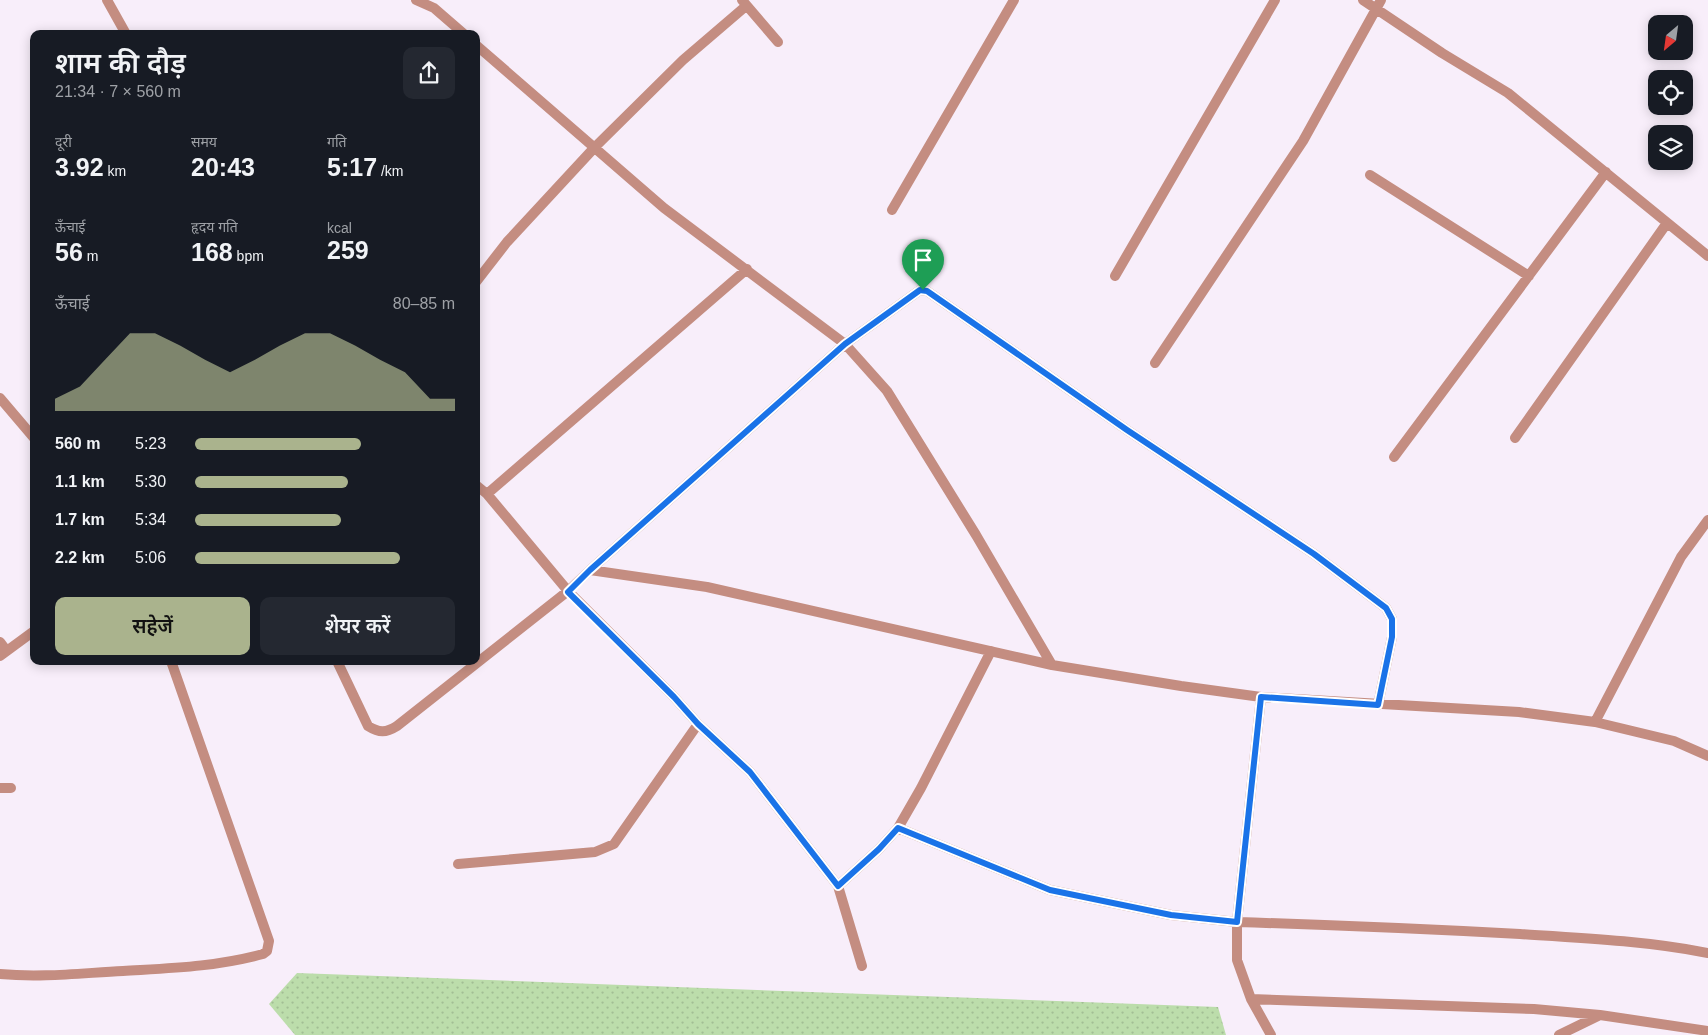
<!DOCTYPE html>
<html lang="hi">
<meta charset="utf-8">
<style>
:root{--surface:#171b24;--page:#242831;--text:#f1f3f6;--muted:#9ea1a6;--accent:#aab38d}
body{margin:0;font-family:Helvetica,"Noto Sans Devanagari",sans-serif;background:var(--page);color:var(--text);height:100vh;display:flex;flex-direction:column;font-size:19px;white-space:nowrap}
*{box-sizing:border-box;margin:0}
p{font-size:16px;color:var(--muted)}
.icon{flex:none;width:28px;height:28px;fill:none;stroke:currentColor;stroke-width:2;stroke-linecap:round;stroke-linejoin:round}
.map{position:relative;flex:1;overflow:hidden}
.panel{position:absolute;left:30px;top:30px;width:450px;height:635px;display:flex;flex-direction:column;background:var(--surface);border-radius:10px;box-shadow:0 2px 12px #0003}
.panel>*{flex:none}
.needle{width:32px;rotate:209deg}
.tools{position:absolute;left:1648px;top:15px;display:grid;gap:10px}
.tools a{display:grid;place-items:center;width:45px;height:45px;border-radius:10px;background:var(--surface);box-shadow:0 2px 12px #0003;font-size:25px}
.pin{position:absolute;display:grid;place-items:center;width:42px;height:42px;color:#fff;margin:-51px -21px;border-radius:50% 50% 50% 0;rotate:-45deg;box-shadow:0 0 5px #0007}
.pin .icon{rotate:45deg}
.round{display:grid;place-items:center;flex:none;width:52px;height:52px;border-radius:10px;background:var(--page)}
.overview{display:flex;align-items:center;justify-content:space-between;height:85px;padding:0 25px}
h1{font-size:28px;font-weight:600;line-height:38px}
.figures{display:grid;grid-template-columns:repeat(3,1fr);gap:8px;height:85px;padding:5px 25px}
.figures div{display:grid;align-content:center}
.figures b{font-size:25px;font-weight:600}
.figures small{font-size:14px;font-weight:400}
.figures p{font-size:14px}
.chart{height:140px;padding:10px 25px}
.chart p{display:flex;justify-content:space-between}
.chart svg{width:100%;height:90px;margin-top:5px;fill:var(--accent);opacity:.7}
.button{display:flex;gap:10px;margin-top:auto;padding:10px 25px}
.button a{flex:1;height:58px;border-radius:10px;background:var(--accent);color:#111;font-size:20px;font-weight:600;line-height:58px;text-align:center}
.button a+a{background:var(--page);color:var(--text)}
ul{padding:0 25px;list-style:none;font-size:16px}
li{display:grid;grid-template-columns:80px 60px 1fr;align-items:center;height:38px}
li i{height:12px;border-radius:6px;background:var(--accent)}
.map>svg:first-child{display:block}
.park{fill:url(#park-dots)}
.lines{fill:none;stroke-linecap:round;stroke-linejoin:round}
.street{stroke:#c48d81;stroke-width:10}
.route-casing{stroke:#fff;stroke-width:10}
.route{stroke:#1a73e8;stroke-width:6}
</style>
<div class="map">
<svg width="1708" height="1035" viewBox="0 0 1708 1035">
<defs>
<pattern id="park-dots" width="8" height="8" patternUnits="userSpaceOnUse" patternTransform="scale(1.25)"><rect width="8" height="8" fill="#bcddab"/><path d="M2 2h.1M6 6h.1" fill="none" stroke="#a2be94" stroke-width="1.8" stroke-linecap="round"/></pattern>
</defs>
<rect width="100%" height="100%" fill="#f8eefa"/>
<path class="park" d="M297,973L1218,1007L1226,1035H295L269,1004Z"/>
<g class="lines">
<path class="street" d="M107,0L126,34
M416,0L434,8L464,34
M742,0L778,42
M1363,0L1442,53L1508,93L1708,256
M476,45L664,208L845,344L887,391L976,535L1052,665
M1370,175L1529,276
M892,210L1014,0
M1115,276L1275,0
M476,282L507,242L595,147L683,60L746,6
M1155,363L1303,141L1381,0
M0,398L34,438
M1515,438L1667,223
M1394,457L1606,172
M476,485L487,494L568,591L674,697L698,724L750,772L838,886L862,966
M487,494L747,269
M590,570L707,587L1052,665L1181,686L1261,697L1519,712L1595,722L1674,741L1708,756
M0,642L6,650
M0,656L34,631
M337,661L368,726C379,733 386,733 397,726L568,591L590,570L845,344L920,290L927,291L1127,430L1314,554L1386,608L1392,619V637L1378,705
M1261,697L1237,922C1331,925 1426,929 1520,934C1583,938 1646,941 1708,953
M1595,722L1681,557L1708,520
M0,788H11
M898,828L1050,890L1171,915L1237,922V960L1251,999L1271,1035
M458,864L595,852L614,844L698,724
M838,886L879,849L898,828L921,788L991,651
M0,974C41,978 82,973 123,971C172,968 214,967 263,954L267,951L269,941L171,661
M1251,999L1534,1009L1600,1015L1708,1031
M1559,1035L1598,1016"/>
</g>
<g class="lines">
<defs>
<path id="route" d="M920,290L927,291L1127,430L1314,554L1386,608L1392,619V637L1378,705L1261,697L1237,922L1171,915L1050,890L898,828L879,849L838,886L750,772L698,724L674,697L568,592L590,570L845,344Z"/>
</defs>
<use href="#route" class="route-casing"/>
<use href="#route" class="route"/>
</g>
</svg>
<div class="tools">
<a><svg class="needle" viewBox="-14 -14 28 28"><path d="M0-13l5 13h-10z" fill="#e53935"/><path d="M0 13l5-13h-10z" fill="#9ea1a6"/></svg></a>
<a><svg class="icon" aria-label="locate" viewBox="0 0 24 24"><circle cx="12" cy="12" r="6"/><path d="M12 2v4M12 18v4M2 12h4M18 12h4"/></svg></a>
<a><svg class="icon" aria-label="layers" viewBox="0 0 24 24"><path d="M12 4l9 5-9 5-9-5zM3 14l9 5 9-5"/></svg></a>
</div>
<div class="pin" style="left:923px;top:290px;background:#1e9e55"><svg class="icon" aria-label="arrive" viewBox="0 0 24 24"><path d="M6 21V4h12l-3 4 3 4H6"/></svg></div>
<section class="panel">
<div class="overview"><div><h1>शाम की दौड़</h1><p>21:34 · 7 × 560 m</p></div><a class="round"><svg class="icon" aria-label="share" viewBox="0 0 24 24"><path d="M12 15V3M7 8l5-5 5 5M5 13v7h14v-7"/></svg></a></div>
<div class="figures">
<div><p>दूरी</p><b>3.92<small> km</small></b></div>
<div><p>समय</p><b>20:43</b></div>
<div><p>गति</p><b>5:17<small> /km</small></b></div>
</div>
<div class="figures">
<div><p>ऊँचाई</p><b>56<small> m</small></b></div>
<div><p>हृदय गति</p><b>168<small> bpm</small></b></div>
<div><p>kcal</p><b>259</b></div>
</div>
<div class="chart"><p><span>ऊँचाई</span>80–85 m</p>
<svg viewBox="0 0 160 44" preserveAspectRatio="none"><path d="M0 44V38L10 32L20 19L30 6L40 6L50 12L60 19L70 25L80 19L90 12L100 6L110 6L120 12L130 19L140 25L150 38L160 38V44z"/></svg>
</div>
<ul>
<li><b>560 m</b>5:23<i style="width:64%"></i></li>
<li><b>1.1 km</b>5:30<i style="width:59%"></i></li>
<li><b>1.7 km</b>5:34<i style="width:56%"></i></li>
<li><b>2.2 km</b>5:06<i style="width:79%"></i></li>
</ul>
<div class="button"><a>सहेजें</a><a>शेयर करें</a></div>
</section>
</div>
